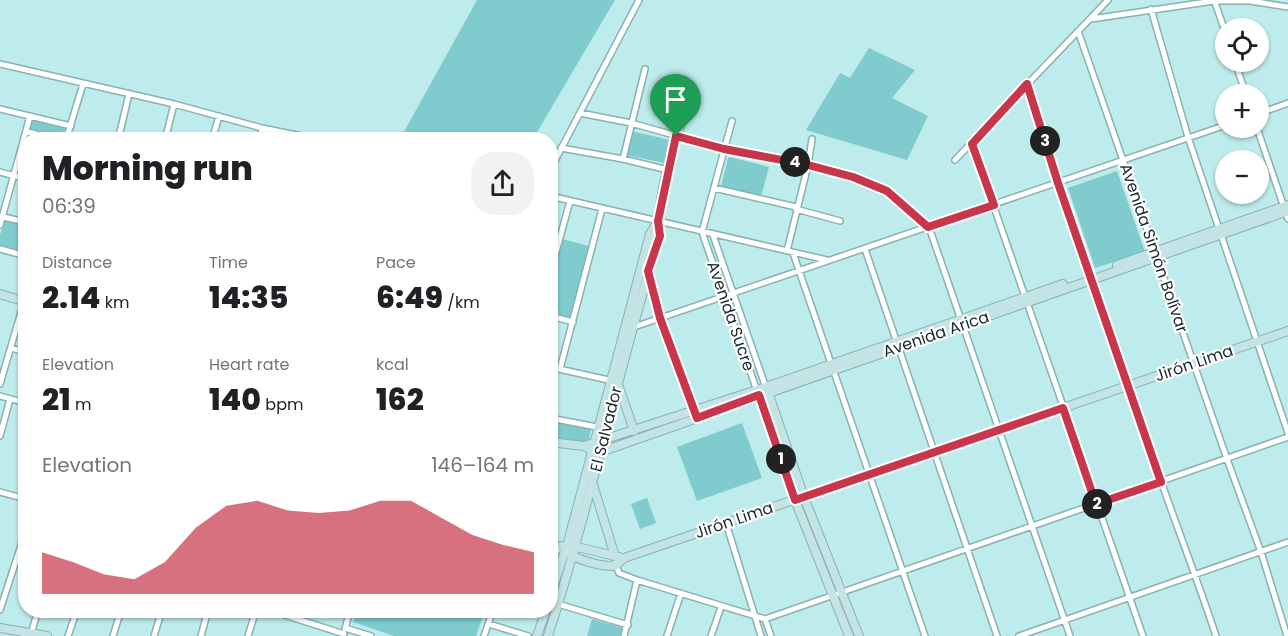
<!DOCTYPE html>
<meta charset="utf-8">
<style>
:root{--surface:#fff;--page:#f2f2f2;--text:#202124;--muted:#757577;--accent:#c7364a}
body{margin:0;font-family:Poppins,sans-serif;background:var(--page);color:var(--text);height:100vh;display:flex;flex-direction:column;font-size:22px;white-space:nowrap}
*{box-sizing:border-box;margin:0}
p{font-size:20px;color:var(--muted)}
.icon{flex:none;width:33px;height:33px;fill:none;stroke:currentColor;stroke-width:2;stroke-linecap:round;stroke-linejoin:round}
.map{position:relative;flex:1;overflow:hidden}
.drawer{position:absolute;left:18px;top:132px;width:540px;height:486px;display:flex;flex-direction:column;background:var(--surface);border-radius:24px;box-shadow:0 2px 4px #0004}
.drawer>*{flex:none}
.fabs{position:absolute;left:1215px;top:18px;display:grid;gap:12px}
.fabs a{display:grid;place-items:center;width:54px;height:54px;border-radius:50%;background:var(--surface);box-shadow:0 2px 4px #0004;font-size:30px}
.pin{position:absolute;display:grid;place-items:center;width:51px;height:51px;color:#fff;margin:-62px -26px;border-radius:50% 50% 50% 0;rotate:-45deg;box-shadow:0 0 6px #0007}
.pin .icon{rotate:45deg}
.km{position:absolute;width:30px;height:30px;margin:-15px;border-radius:50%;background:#222;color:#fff;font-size:16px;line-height:30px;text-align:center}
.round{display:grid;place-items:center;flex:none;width:63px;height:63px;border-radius:24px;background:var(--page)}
.head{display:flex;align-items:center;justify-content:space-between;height:102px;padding:0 24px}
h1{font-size:33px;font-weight:800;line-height:45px}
.stats{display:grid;grid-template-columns:repeat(3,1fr);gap:9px;height:102px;padding:6px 24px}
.stats div{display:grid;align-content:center}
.stats b{font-size:30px;font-weight:800}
.stats small{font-size:16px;font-weight:400}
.stats p{font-size:16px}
.chart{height:168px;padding:12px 24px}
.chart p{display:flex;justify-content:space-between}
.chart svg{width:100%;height:108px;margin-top:6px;fill:var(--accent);opacity:.7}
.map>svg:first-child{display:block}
.green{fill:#7fcbcd}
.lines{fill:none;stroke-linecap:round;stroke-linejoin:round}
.street-casing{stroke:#87b2b3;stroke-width:8}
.secondary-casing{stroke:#87b2b3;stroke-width:10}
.street{stroke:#fff;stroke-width:5}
.secondary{stroke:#c4e3e4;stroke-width:8}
.route-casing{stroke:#fff;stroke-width:12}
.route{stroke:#c7364a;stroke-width:8}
.labels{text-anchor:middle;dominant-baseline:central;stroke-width:4.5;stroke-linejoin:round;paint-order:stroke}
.street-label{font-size:16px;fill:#162728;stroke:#fff}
</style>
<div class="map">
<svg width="1288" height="636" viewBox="0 0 1288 636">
<rect width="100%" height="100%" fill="#beebec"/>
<path class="green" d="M477,0H615L533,139H400Z
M869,48L915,70L892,98L928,116L907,160L806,130L840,73L850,78Z
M33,120L65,128L62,139H47L29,135Z
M631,131L670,140L665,163L625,155Z
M730,157L769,167L761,197L721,187L728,158Z
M1117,171L1145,252L1095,268L1068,188Z
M5,220L25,226V253L0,247V235Z
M562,239L589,246L570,319L551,314V284Z
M550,421L591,429L588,444L551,437Z
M742,423L762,478L697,501L677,447Z
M647,498L656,523L640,529L631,504Z
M358,611V610L485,611L476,636H394L353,622Z
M592,619L624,628L621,636H587Z"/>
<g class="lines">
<defs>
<path id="street" d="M1214,0L1226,34
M1151,9L1188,137L1288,433
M1091,19L1214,1H1250L1288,7
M1078,31L1227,459L1261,552L1287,636
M1235,62L1246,94
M0,64L174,104L262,128L321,140
M1027,84C1069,217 1114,349 1161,481C1179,533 1199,584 1216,636
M0,109L71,126
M580,113L631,123L724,149L808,165L853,177L887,191L929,227L1070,636
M1258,114L1288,103
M732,121L702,232L757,391
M1257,128L1288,219
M26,131L54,140
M66,140L83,84
M118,140L129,94
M165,140L174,104
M212,140L219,116
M260,140L262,128
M972,144L1143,636
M561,148L623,159L668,170
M623,159L645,69
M955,160L1108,0
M550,170L639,0
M0,172L26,179
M714,188L796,207
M550,196L827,260
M796,209L840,221
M3,217L26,222
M0,225L30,116
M713,235L766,388
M0,249L26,256
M865,249L997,636
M787,251L808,165L812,139
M793,253L925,636
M550,274L570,201
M649,275L660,318L695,414
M550,316L573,322
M631,328L1226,125
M11,348L26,352
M550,367L613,381
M560,369L602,209
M0,384L26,295
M0,396L26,403
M550,418L602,428
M0,436L10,399
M0,492L26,499
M726,523L761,636
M550,557L557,551L556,545
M615,563L619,573L637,580L765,619
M558,604L628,625
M0,610L26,530
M269,610L344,634
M765,619L1288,437
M765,619L771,636
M489,624L528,636
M345,628L371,636
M345,629L350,610
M31,634L38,610
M68,636L77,610
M113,636L121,610
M154,636L162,610
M201,636L208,610
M248,636L256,610
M484,636L493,610
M624,636L637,580
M667,636L681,593
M711,636L721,607
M1019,636L1288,542"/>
<path id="secondary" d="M1117,265L1288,205
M0,294L26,302
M618,384L634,431
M768,392L804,497L859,636
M759,395L795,500L849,636
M550,442L584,446L591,450L609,449L1288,211
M584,446L757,390L1063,284
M593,485L615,556
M561,546C573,560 598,566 615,566L624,558L1288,331
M573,546L619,557
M550,596L568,542L650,234L658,221
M0,628L47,636
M537,636L546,610
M548,636C591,504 618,368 660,235C655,194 677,136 690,96"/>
</defs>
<use href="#street" class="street-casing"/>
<use href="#secondary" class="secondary-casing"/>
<use href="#street" class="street"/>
<use href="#secondary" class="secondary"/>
</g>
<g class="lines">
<defs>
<path id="route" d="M1027,84L1058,183L1161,482L1096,504L1063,408L795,500L759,395L697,418L660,318L648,271L660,236L658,221L676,136L724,149L808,165L853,177L887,191L928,227L994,205L972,144Z"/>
</defs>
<use href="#route" class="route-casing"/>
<use href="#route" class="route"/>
</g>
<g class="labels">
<g class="street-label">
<text transform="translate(1154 248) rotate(71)">Avenida Simón Bolívar</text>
<text transform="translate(731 316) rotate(71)">Avenida Sucre</text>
<text transform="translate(936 334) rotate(-19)">Avenida Arica</text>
<text transform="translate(1194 363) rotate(-19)">Jirón Lima</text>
<text transform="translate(606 429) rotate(-76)">El Salvador</text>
<text transform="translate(734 520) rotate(-19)">Jirón Lima</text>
</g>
</g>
</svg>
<div class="fabs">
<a><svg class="icon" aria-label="locate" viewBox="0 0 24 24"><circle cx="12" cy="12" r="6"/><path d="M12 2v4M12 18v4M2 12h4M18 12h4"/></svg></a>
<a>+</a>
<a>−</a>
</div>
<div class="pin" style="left:676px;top:136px;background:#1e9e55"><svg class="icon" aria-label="arrive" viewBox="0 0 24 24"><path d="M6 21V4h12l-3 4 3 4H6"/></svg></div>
<b class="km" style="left:781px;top:459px">1</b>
<b class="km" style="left:1097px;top:504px">2</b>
<b class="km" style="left:1045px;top:141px">3</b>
<b class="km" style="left:795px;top:162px">4</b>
<section class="drawer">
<div class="head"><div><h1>Morning run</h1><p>06:39</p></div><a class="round"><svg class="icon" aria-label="share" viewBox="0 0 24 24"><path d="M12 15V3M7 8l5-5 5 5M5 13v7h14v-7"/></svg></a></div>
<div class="stats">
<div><p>Distance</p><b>2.14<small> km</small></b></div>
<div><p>Time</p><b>14:35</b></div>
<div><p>Pace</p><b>6:49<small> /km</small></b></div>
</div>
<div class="stats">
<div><p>Elevation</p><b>21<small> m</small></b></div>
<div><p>Heart rate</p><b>140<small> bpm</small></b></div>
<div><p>kcal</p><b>162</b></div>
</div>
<div class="chart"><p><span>Elevation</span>146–164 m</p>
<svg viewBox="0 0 160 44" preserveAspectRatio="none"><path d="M0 44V27L10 31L20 36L30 38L40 31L50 17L60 8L70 6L80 10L90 11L100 10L110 6L120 6L130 13L140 20L150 24L160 27V44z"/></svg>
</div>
</section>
</div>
